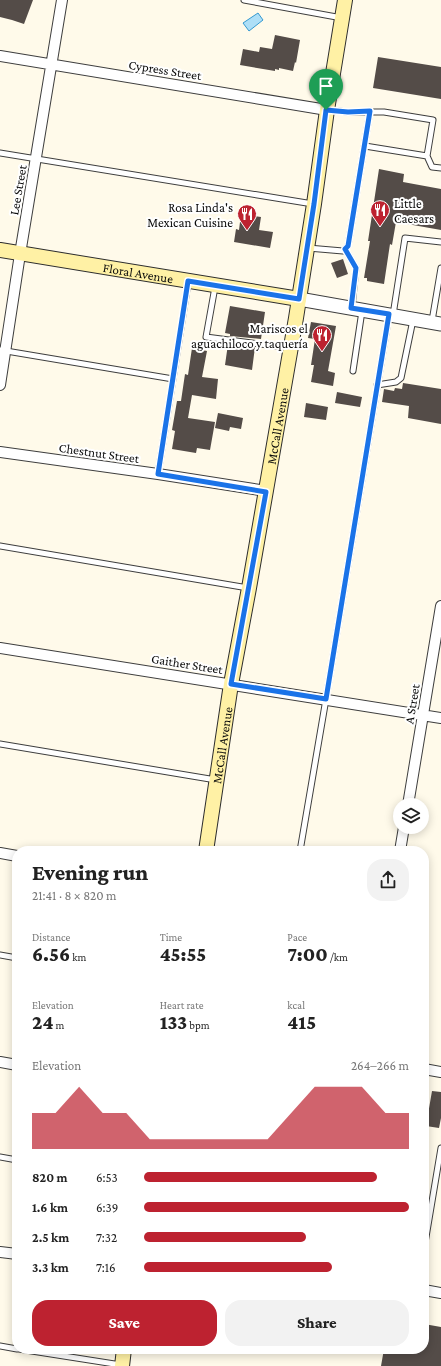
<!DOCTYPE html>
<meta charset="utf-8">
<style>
:root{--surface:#fff;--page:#f2f2f2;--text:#222;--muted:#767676;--accent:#bd2230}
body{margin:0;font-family:"Crimson Pro",serif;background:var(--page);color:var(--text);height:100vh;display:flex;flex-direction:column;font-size:15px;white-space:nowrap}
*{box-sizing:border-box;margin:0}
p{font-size:13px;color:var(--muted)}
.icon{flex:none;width:22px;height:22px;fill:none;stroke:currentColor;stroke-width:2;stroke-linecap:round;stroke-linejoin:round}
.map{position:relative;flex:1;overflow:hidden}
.drawer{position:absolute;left:12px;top:846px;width:417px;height:508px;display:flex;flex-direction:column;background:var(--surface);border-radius:16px;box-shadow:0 2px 10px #0003}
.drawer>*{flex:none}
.fabs{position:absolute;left:393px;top:798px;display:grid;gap:8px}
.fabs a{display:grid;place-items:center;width:36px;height:36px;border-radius:50%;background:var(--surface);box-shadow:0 2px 10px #0003;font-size:20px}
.pin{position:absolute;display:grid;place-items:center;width:34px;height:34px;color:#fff;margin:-41px -17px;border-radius:50% 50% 50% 0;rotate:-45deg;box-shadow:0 0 4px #0007}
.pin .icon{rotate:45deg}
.round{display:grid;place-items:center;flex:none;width:42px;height:42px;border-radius:16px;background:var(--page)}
.head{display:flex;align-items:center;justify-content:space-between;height:68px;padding:0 20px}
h1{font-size:22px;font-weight:800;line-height:30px}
.figures{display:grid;grid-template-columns:repeat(3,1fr);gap:6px;height:68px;padding:4px 20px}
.figures div{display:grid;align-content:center}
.figures b{font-size:20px;font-weight:800}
.figures small{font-size:11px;font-weight:400}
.figures p{font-size:11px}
.chart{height:112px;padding:8px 20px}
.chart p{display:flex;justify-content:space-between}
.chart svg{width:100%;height:72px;margin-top:4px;fill:var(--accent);opacity:.7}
.cta{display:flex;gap:8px;margin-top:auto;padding:8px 20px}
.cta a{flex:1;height:46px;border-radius:16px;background:var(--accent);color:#fff;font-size:16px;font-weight:800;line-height:46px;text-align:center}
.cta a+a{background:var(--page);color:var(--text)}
ul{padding:0 20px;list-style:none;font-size:13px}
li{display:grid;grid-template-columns:64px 48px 1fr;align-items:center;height:30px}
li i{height:10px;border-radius:5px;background:var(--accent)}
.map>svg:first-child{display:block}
.water{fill:#aedff7;stroke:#3498cf}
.building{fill:#544c48}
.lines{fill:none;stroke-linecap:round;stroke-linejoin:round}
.service-casing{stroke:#3e3e3e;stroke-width:7}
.minor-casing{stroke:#3e3e3e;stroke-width:12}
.tertiary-casing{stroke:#3e3e3e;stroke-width:15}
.secondary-casing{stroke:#2d2d2d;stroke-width:16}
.service{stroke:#fff;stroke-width:5}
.minor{stroke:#fff;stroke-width:10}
.tertiary{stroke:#fff;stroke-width:13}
.secondary{stroke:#fff1a5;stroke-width:14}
.route-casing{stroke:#fff;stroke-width:8}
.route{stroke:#1a73e8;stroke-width:5}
.labels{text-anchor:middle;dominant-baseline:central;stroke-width:4;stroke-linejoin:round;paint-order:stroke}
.street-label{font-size:13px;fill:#0b0b0b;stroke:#fff}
.poi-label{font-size:13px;fill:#0b0b0b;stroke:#fff;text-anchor:end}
</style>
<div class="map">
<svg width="441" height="1366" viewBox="0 0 441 1366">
<rect width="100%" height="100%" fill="#fffaea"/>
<path class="water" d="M258,13L263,20L249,31L243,23Z"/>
<path class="building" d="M0,0H33L24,24L12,20L0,17Z
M275,35L300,40L296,63L295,62L293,71L279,68V70L275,69V71L240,65L243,49L259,52L260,47L272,49Z
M378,57L441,67V99L373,88Z
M379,169L404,174L403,182L441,189V230L396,222L392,245L390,244L384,284L367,281V278H364L370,241H368Z
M241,214L261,217L259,230L273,232L270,248L234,242L236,229L239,230Z
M343,259L348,274L337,278L331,263Z
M230,306L265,312L261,339L230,336V334L225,333Z
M311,322L336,326L328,371L335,373L333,386L311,382L314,365H311L315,339L308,338Z
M228,344L255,347L252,370L225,365Z
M192,348L207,351L202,377L218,379L216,399L192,395L188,418L215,422L210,450L197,448L196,453L172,449L175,431L172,430L177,401H181L185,374L188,375Z
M403,383L441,389V424L408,418L409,406L382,402L384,389L394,391L395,388L402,389Z
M337,392L362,397L360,407L335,403Z
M306,403L328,407L326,420L304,417Z
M218,413L243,418L241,429L230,427L229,431L215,428Z
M432,1091L441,1092V1118L439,1128L426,1126Z
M424,1324L441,1327V1366H381L384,1349H424Z"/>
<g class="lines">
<defs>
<path id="service" d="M244,0L342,18
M328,110L348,112H384L433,120L427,156L365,146
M0,153L313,204
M427,156L432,167L441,168
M308,248L343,251L348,246L370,111
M345,249L356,268L352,307
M215,287L206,337L291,348
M393,315L405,238L441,242
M432,321L441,268
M0,350L173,379L188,283
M353,371L362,311
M377,385L396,382L401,378L413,320
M158,474L173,379
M0,546L248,588
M0,744L216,780
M300,851L326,699L389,315
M0,955L17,958
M0,1157L17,1160
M424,1249L441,1148
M0,1346L17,1349
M19,1349L121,1365"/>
<path id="minor" d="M0,56L327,110
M0,385L20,254L62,0
M0,452L158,474L266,491
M0,648L441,718
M408,805L441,606
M400,851L404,827
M0,853L17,856
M0,1062L17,1065
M424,1069L441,1072
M0,1252L17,1254
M424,1290L441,1293"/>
<path id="tertiary" d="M299,299L441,324"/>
<g id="secondary">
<path id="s1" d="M0,250L299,299"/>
<path id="s2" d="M206,851L231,684L249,588L296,318L314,204L327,110L345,0"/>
<path d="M122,1366L124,1349"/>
</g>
</defs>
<use href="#service" class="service-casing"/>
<use href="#minor" class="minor-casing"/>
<use href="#tertiary" class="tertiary-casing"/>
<use href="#secondary" class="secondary-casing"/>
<use href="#service" class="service"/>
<use href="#minor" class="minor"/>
<use href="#tertiary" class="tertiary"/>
<use href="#secondary" class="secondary"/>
</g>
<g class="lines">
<defs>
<path id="route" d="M326,110L348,112L370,111L348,246L345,249L356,268L351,308L389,314L326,699L231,684L266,492L158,474L188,281L299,299L314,204Z"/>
</defs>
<use href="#route" class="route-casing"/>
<use href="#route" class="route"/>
</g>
<defs>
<symbol id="restaurant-pin" viewBox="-11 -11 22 30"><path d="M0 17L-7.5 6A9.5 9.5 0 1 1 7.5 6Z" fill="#bd2230" stroke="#fff"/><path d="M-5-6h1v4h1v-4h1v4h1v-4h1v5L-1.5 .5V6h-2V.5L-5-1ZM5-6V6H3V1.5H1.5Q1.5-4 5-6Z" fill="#fff"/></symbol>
</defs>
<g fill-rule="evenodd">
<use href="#restaurant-pin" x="369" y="199" width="22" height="30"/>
<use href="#restaurant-pin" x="236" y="203" width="22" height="30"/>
<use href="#restaurant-pin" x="311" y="324" width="22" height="30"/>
</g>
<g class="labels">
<g class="street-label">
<text transform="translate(165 70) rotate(9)">Cypress Street</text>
<text transform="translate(18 190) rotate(-80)">Lee Street</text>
<text stroke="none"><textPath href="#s1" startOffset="140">Floral Avenue</textPath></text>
<text stroke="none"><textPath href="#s2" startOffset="431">McCall Avenue</textPath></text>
<text transform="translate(99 453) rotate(8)">Chestnut Street</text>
<text transform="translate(187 664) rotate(9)">Gaither Street</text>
<text transform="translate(412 704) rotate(-81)">A Street</text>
<text stroke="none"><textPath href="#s2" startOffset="107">McCall Avenue</textPath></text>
</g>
<g class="poi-label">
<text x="394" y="203" text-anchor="start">Little<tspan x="394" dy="15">Caesars</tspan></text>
<text x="233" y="207">Rosa Linda's<tspan x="233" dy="15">Mexican Cuisine</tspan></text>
<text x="308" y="328">Mariscos el<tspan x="308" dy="15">aguachiloco y taquería</tspan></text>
</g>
</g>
</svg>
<div class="fabs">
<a><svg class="icon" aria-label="layers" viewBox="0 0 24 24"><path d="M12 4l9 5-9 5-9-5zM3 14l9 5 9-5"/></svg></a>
</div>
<div class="pin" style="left:326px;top:110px;background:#1e9e55"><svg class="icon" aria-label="arrive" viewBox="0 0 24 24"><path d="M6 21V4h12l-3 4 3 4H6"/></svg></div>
<section class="drawer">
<div class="head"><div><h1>Evening run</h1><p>21:41 · 8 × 820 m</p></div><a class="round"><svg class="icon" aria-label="share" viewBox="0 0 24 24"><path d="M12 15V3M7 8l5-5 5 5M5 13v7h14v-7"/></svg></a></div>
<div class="figures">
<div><p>Distance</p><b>6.56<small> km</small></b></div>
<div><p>Time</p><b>45:55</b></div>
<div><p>Pace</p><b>7:00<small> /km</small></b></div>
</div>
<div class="figures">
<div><p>Elevation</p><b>24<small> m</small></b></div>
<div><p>Heart rate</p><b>133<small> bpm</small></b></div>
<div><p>kcal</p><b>415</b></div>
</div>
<div class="chart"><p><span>Elevation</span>264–266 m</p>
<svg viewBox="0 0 160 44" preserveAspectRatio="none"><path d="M0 44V22L10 22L20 6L30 22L40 22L50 38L60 38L70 38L80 38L90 38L100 38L110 22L120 6L130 6L140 6L150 22L160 22V44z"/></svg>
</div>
<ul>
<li><b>820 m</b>6:53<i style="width:88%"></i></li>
<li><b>1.6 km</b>6:39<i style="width:100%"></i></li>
<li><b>2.5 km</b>7:32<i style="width:61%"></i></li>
<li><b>3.3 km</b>7:16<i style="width:71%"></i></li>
</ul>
<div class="cta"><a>Save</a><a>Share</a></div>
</section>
</div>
